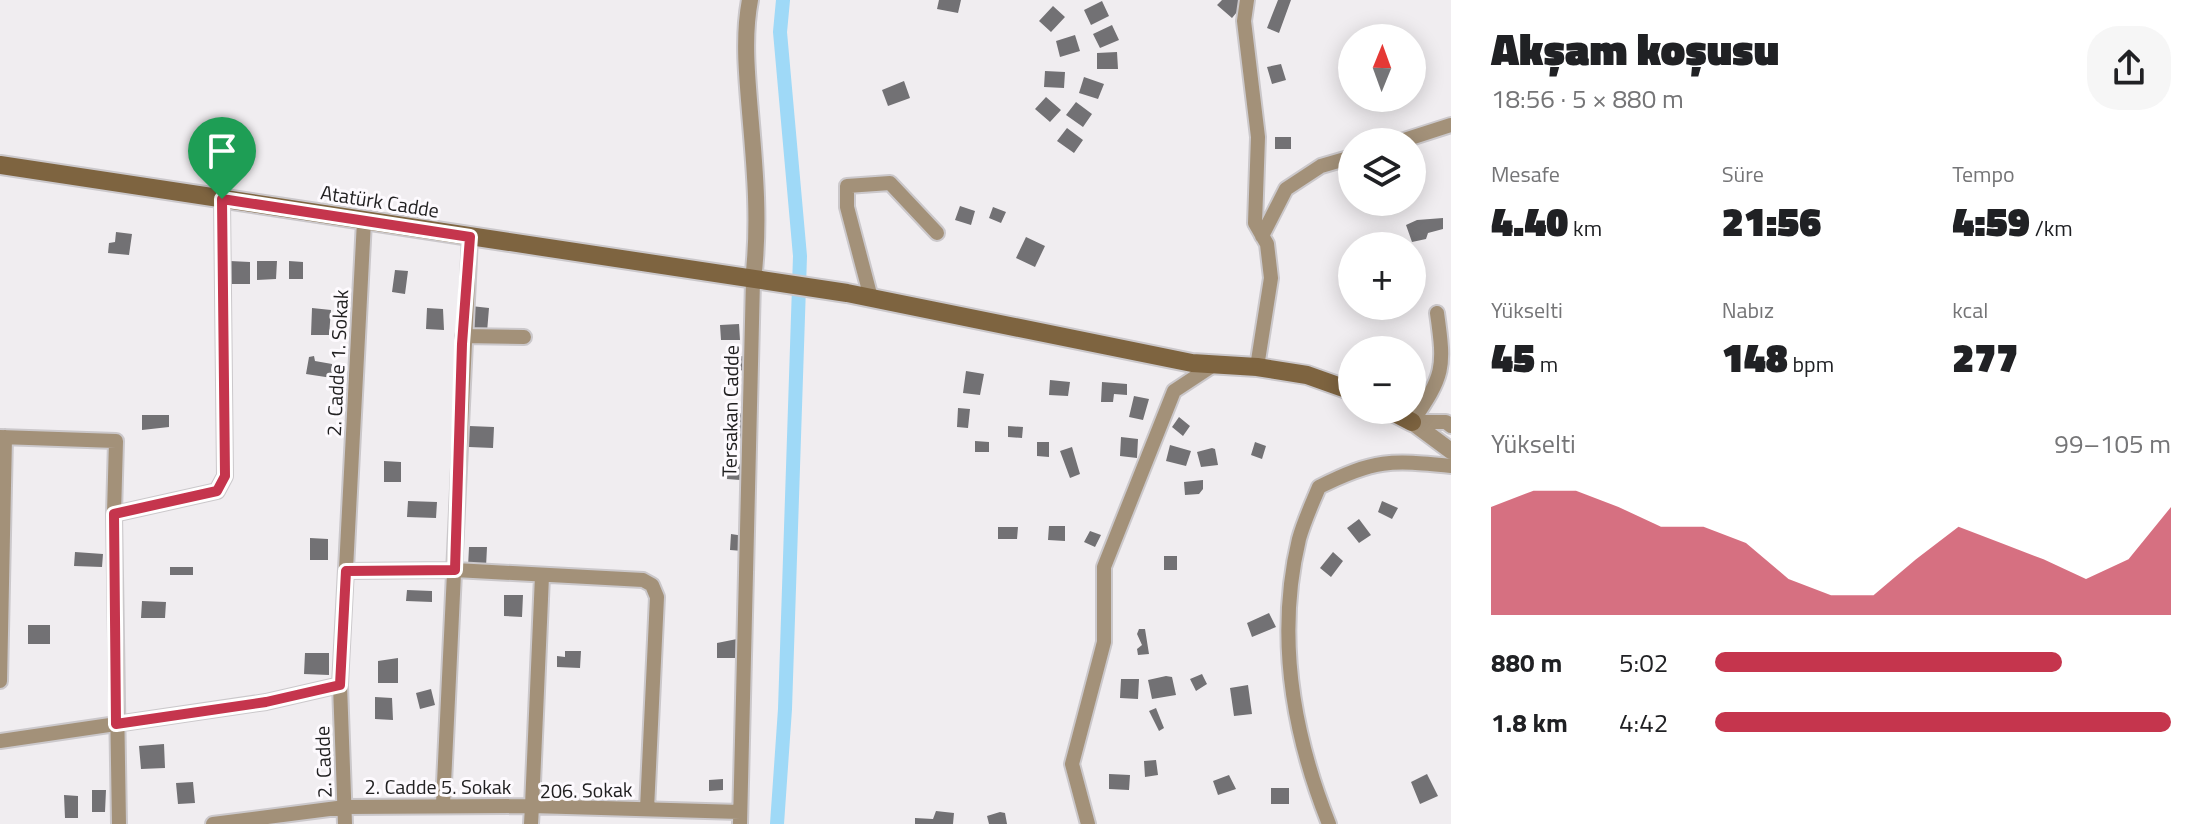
<!DOCTYPE html>
<html lang="tr">
<meta charset="utf-8">
<style>
:root{--surface:#fff;--page:#f6f6f6;--text:#202124;--muted:#757577;--accent:#c5354d}
body{margin:0;font-family:"Titillium Web",sans-serif;background:var(--page);color:var(--text);height:100vh;display:flex;flex-direction:column;font-size:30px;white-space:nowrap}
*{box-sizing:border-box;margin:0}
p{font-size:26px;color:var(--muted)}
.icon{flex:none;width:44px;height:44px;fill:none;stroke:currentColor;stroke-width:2;stroke-linecap:round;stroke-linejoin:round}
.map{position:relative;flex:1;overflow:hidden}
.panel{display:flex;flex-direction:column;background:var(--surface);width:760px}
.panel>*{flex:none}
.needle{width:52px;rotate:1deg}
.fabs{position:absolute;left:1338px;top:24px;display:grid;gap:16px}
.fabs a{display:grid;place-items:center;width:88px;height:88px;border-radius:50%;background:var(--surface);box-shadow:0 4px 20px #0003;font-size:40px}
.pin{position:absolute;display:grid;place-items:center;width:68px;height:68px;color:#fff;margin:-82px -34px;border-radius:50% 50% 50% 0;rotate:-45deg;box-shadow:0 0 8px #0007}
.pin .icon{rotate:45deg}
.round{display:grid;place-items:center;flex:none;width:84px;height:84px;border-radius:32px;background:var(--page)}
.overview{display:flex;align-items:center;justify-content:space-between;height:136px;padding:0 40px}
h1{font-size:44px;font-weight:800;line-height:60px}
.metrics{display:grid;grid-template-columns:repeat(3,1fr);gap:12px;height:136px;padding:8px 40px}
.metrics div{display:grid;align-content:center}
.metrics b{font-size:40px;font-weight:800}
.metrics small{font-size:22px;font-weight:400}
.metrics p{font-size:22px}
.chart{height:224px;padding:16px 40px}
.chart p{display:flex;justify-content:space-between}
.chart svg{width:100%;height:144px;margin-top:8px;fill:var(--accent);opacity:.7}
ul{padding:0 40px;list-style:none;font-size:26px}
li{display:grid;grid-template-columns:128px 96px 1fr;align-items:center;height:60px}
li i{height:20px;border-radius:10px;background:var(--accent)}
main{display:flex;flex:1;min-height:0}
.map>svg:first-child{display:block}
.lines{fill:none;stroke-linecap:round;stroke-linejoin:round}
.canal{stroke:#9fd9f7;stroke-width:14}
.building{fill:#727174}
.minor-casing{stroke:#cbc8cb;stroke-width:18}
.tertiary-casing{stroke:#cbc8cb;stroke-width:20}
.secondary-casing{stroke:#cbc8cb;stroke-width:22}
.minor{stroke:#a39179;stroke-width:14}
.tertiary{stroke:#a39179;stroke-width:16}
.secondary{stroke:#7e6440;stroke-width:18}
.route-casing{stroke:#fff;stroke-width:16}
.route{stroke:#c5354d;stroke-width:10}
.labels{text-anchor:middle;dominant-baseline:central;stroke-width:6;stroke-linejoin:round;paint-order:stroke}
.street-label{font-size:20px;fill:#212021;stroke:#fdfafe}
</style>
<main>
<div class="map">
<svg width="1451" height="824" viewBox="0 0 1451 824">
<rect width="100%" height="100%" fill="#f0edf0"/>
<g class="lines">
<path class="canal" d="M777,824L785,709L800,256L780,32L783,0"/>
</g>
<path class="building" d="M939,0H961L958,13L937,9Z
M1222,0H1247L1232,18L1217,5Z
M1278,0H1291L1279,33L1267,28Z
M1102,1L1109,16L1091,25L1084,10Z
M1053,6L1065,17L1051,32L1039,21Z
M1112,25L1119,40L1100,48L1093,34Z
M1075,35L1080,51L1060,57L1056,41Z
M1117,52L1118,69H1097V53Z
M1281,64L1286,80L1272,84L1267,67Z
M1045,71L1065,72L1064,88L1044,87Z
M1084,77L1104,84L1098,99L1079,93Z
M904,81L910,98L888,106L882,90Z
M1046,97L1061,110L1050,122L1035,109Z
M1076,102L1092,114L1083,127L1066,115Z
M1067,128L1083,140L1074,153L1057,141Z
M1275,137H1291V149H1275Z
M960,206L975,211L971,225L955,220Z
M993,207L1006,212L1001,223L989,218Z
M1443,218V229L1428,233L1426,239L1412,242L1406,225L1417,220Z
M116,232L132,234L129,255L108,253L109,243L115,242Z
M1026,237L1045,246L1035,267L1016,258Z
M230,261L250,262V284H230Z
M257,261H277L276,279L257,280Z
M289,261L303,262V279H289Z
M395,270L408,271L405,294L392,292Z
M471,306L489,308L487,332L470,331Z
M312,308L331,310L329,335H311Z
M427,308L443,309L444,330L426,329Z
M739,324L740,340H721L720,325Z
M314,356L315,361L332,364V378L306,374L309,357Z
M745,356L746,370L734,371L732,357Z
M966,371L984,374L980,395L963,393Z
M1050,380L1070,382L1068,396L1049,395Z
M1102,382L1127,384V395L1114,394L1113,402H1101Z
M1134,396L1149,399L1143,420L1129,417Z
M958,408L970,409L968,428L957,427Z
M729,413H746L744,439L728,438Z
M142,415H169V427L142,430Z
M1179,417L1190,426L1183,436L1172,427Z
M469,426L494,427L493,448L469,447Z
M1008,426L1023,427L1022,438L1008,437Z
M1121,437L1138,439L1137,458L1120,456Z
M975,441L989,442V452H975Z
M1037,442H1049V457L1037,456Z
M1255,442L1266,446L1262,459L1251,455Z
M1170,445L1191,451L1186,466L1166,461Z
M1072,447L1080,474L1070,478L1060,451Z
M1212,448L1215,449L1218,465L1201,467L1197,452Z
M384,461L401,462V482H384Z
M728,463L741,464L740,480L727,479Z
M1203,480V489L1199,494L1185,495L1184,482Z
M408,501L437,502L436,518L407,517Z
M1382,501L1398,508L1392,519L1378,512Z
M1359,519L1371,535L1359,543L1347,528Z
M1049,526H1065V541L1048,540Z
M998,527H1018L1017,539H998Z
M1090,531L1101,535L1095,547L1084,542Z
M731,534L744,536L743,551L730,550Z
M310,538L328,539V560H310Z
M469,547H487L486,567H468Z
M75,552L103,554L102,567L74,566Z
M1333,552L1343,561L1331,577L1320,568Z
M1164,556H1177V570H1164Z
M170,567H193V575H170Z
M407,590L432,591V602L406,601Z
M504,595H523L522,617L504,616Z
M142,601L166,602L165,618H141Z
M1269,613L1276,627L1252,637L1247,623Z
M28,625H50V644H28Z
M1139,629H1145L1149,654L1138,655L1137,649L1142,645L1137,634Z
M737,639V658H717V643Z
M565,651H581L580,668L557,667V656L565,657Z
M305,653H329V675L304,674Z
M398,658V683H378V661Z
M1202,674L1207,684L1196,691L1190,679Z
M1166,676L1172,677L1176,695L1152,699L1148,680Z
M1121,679H1139L1138,699L1120,698Z
M1248,685L1252,714L1234,716L1230,688Z
M431,689L435,705L420,709L416,693Z
M375,697L392,698L393,720L375,719Z
M1156,708L1164,728L1159,731L1149,711Z
M164,744L165,768L141,769L139,746Z
M1156,760L1158,775L1145,777L1144,761Z
M1109,774L1130,775L1129,790L1109,789Z
M1427,774L1438,796L1420,804L1411,782Z
M1229,775L1236,789L1218,795L1213,781Z
M723,779V790L709,791V780Z
M193,782L195,803L178,804L176,783Z
M1271,788H1289V804H1271Z
M92,790H106L105,812H92Z
M64,795L78,796V818H65Z
M936,811L954,813L953,824H915V818L933,819Z
M1000,812L1005,813L1007,824H989L987,816Z"/>
<g class="lines">
<defs>
<path id="minor" d="M1247,0L1244,21L1258,137L1255,223L1267,244L1271,278L1257,367
M1398,142L1451,125
M1262,236L1286,189L1321,166L1352,157
M871,298L847,207V186L890,183L937,233
M463,336L524,337
M1412,422C1444,375 1445,369 1437,313
M1412,422H1446L1451,426
M0,437L116,441L114,514L119,824
M114,514L217,491L225,476L222,199
M346,571L455,570L643,580L652,585L657,597L647,809
M0,681L5,437
M0,741L266,702L340,685
M443,804L470,237
M213,824L345,807L532,806L542,576
M345,824L340,685L364,221
M531,824L532,806L740,812
M740,824L753,280
M1088,824L1072,764L1104,642V567L1174,391L1215,364
M1329,824C1293,734 1276,635 1299,539C1304,521 1312,504 1319,487C1375,459 1390,460 1451,466"/>
<path id="tertiary" d="M750,0C743,36 747,76 750,112C755,169 760,224 753,280
M1412,422L1451,451"/>
<path id="secondary" d="M0,165L847,293L1192,363L1257,367L1307,375L1352,391
M1389,410L1412,422"/>
</defs>
<use href="#minor" class="minor-casing"/>
<use href="#tertiary" class="tertiary-casing"/>
<use href="#secondary" class="secondary-casing"/>
<use href="#minor" class="minor"/>
<use href="#tertiary" class="tertiary"/>
<use href="#secondary" class="secondary"/>
</g>
<g class="lines">
<defs>
<path id="route" d="M222,199L470,237L462,344L455,570L346,571L340,685L266,702L116,724L114,514L217,491L225,476Z"/>
</defs>
<use href="#route" class="route-casing"/>
<use href="#route" class="route"/>
</g>
<g class="labels">
<g class="street-label">
<text transform="translate(380 201) rotate(9)">Atatürk Cadde</text>
<text transform="translate(337 363) rotate(-87)">2. Cadde 1. Sokak</text>
<text transform="translate(730 411) rotate(-89)">Tersakan Cadde</text>
<text transform="translate(323 762) rotate(-92)">2. Cadde</text>
<text x="438" y="786">2. Cadde 5. Sokak</text>
<text transform="translate(586 790) rotate(-1)">206. Sokak</text>
</g>
</g>
</svg>
<div class="fabs">
<a><svg class="needle" viewBox="-14 -14 28 28"><path d="M0-13l5 13h-10z" fill="#e53935"/><path d="M0 13l5-13h-10z" fill="#757577"/></svg></a>
<a><svg class="icon" aria-label="layers" viewBox="0 0 24 24"><path d="M12 4l9 5-9 5-9-5zM3 14l9 5 9-5"/></svg></a>
<a>+</a>
<a>−</a>
</div>
<div class="pin" style="left:222px;top:199px;background:#1e9e55"><svg class="icon" aria-label="arrive" viewBox="0 0 24 24"><path d="M6 21V4h12l-3 4 3 4H6"/></svg></div>
</div>
<section class="panel">
<div class="overview"><div><h1>Akşam koşusu</h1><p>18:56 · 5 × 880 m</p></div><a class="round"><svg class="icon" aria-label="share" viewBox="0 0 24 24"><path d="M12 15V3M7 8l5-5 5 5M5 13v7h14v-7"/></svg></a></div>
<div class="metrics">
<div><p>Mesafe</p><b>4.40<small> km</small></b></div>
<div><p>Süre</p><b>21:56</b></div>
<div><p>Tempo</p><b>4:59<small> /km</small></b></div>
</div>
<div class="metrics">
<div><p>Yükselti</p><b>45<small> m</small></b></div>
<div><p>Nabız</p><b>148<small> bpm</small></b></div>
<div><p>kcal</p><b>277</b></div>
</div>
<div class="chart"><p><span>Yükselti</span>99–105 m</p>
<svg viewBox="0 0 160 44" preserveAspectRatio="none"><path d="M0 44V11L10 6L20 6L30 11L40 17L50 17L60 22L70 33L80 38L90 38L100 27L110 17L120 22L130 27L140 33L150 27L160 11V44z"/></svg>
</div>
<ul>
<li><b>880 m</b>5:02<i style="width:76%"></i></li>
<li><b>1.8 km</b>4:42<i style="width:100%"></i></li>
</ul>
</section>
</main>
